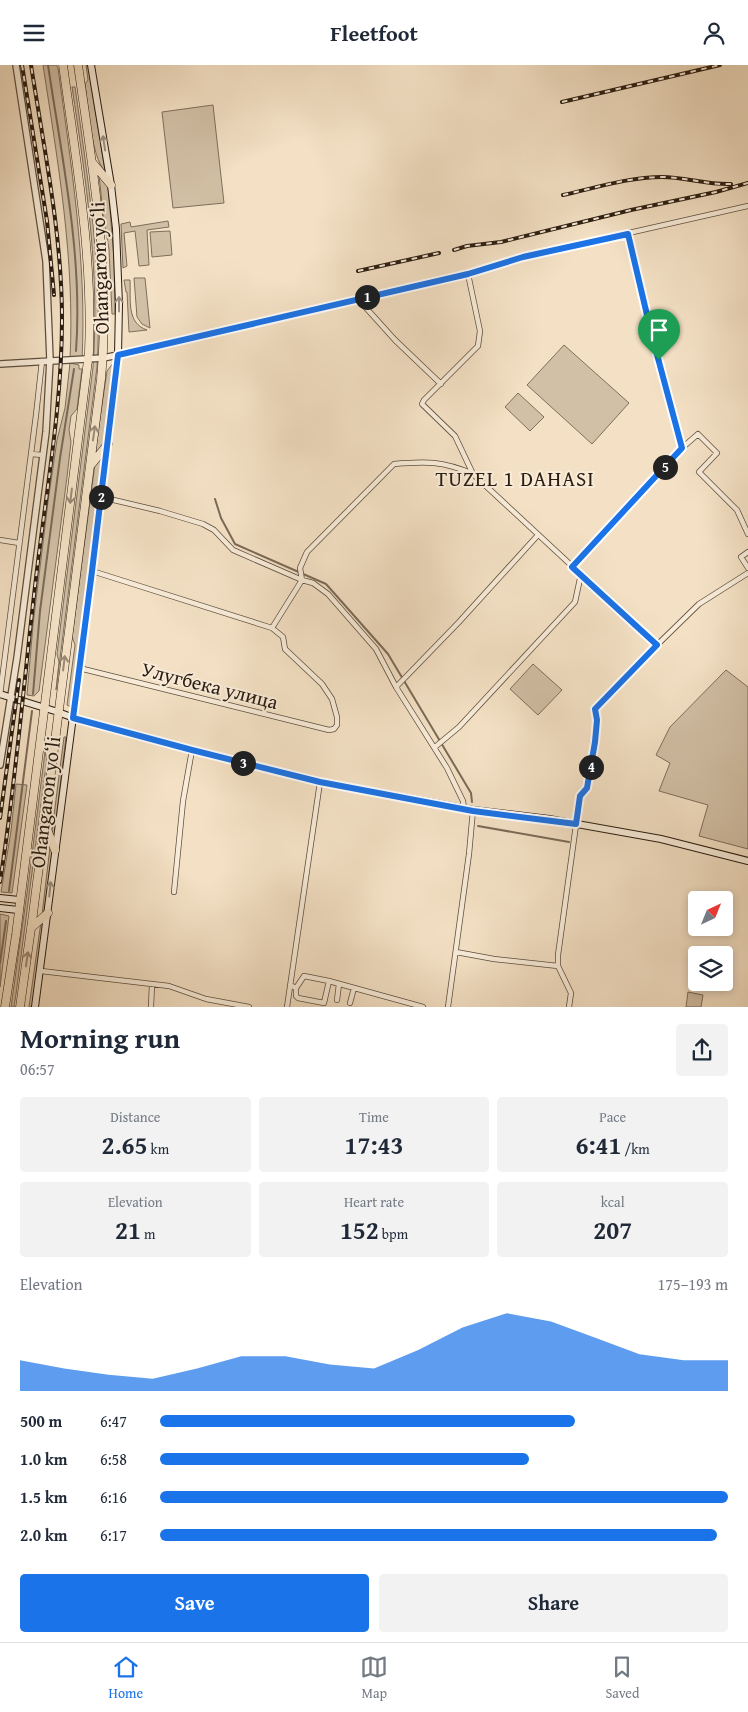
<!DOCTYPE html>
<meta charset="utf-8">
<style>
:root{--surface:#fff;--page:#f2f2f3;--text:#1f2937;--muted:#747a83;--line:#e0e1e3;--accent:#1a73e8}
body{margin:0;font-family:"Gentium Book Plus",serif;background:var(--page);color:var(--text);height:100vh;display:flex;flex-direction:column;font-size:19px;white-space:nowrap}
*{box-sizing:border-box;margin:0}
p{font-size:16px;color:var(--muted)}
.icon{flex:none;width:28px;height:28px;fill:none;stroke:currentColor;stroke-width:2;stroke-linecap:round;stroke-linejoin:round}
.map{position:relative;height:942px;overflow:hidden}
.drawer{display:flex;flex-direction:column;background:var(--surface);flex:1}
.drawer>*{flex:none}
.needle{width:32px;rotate:43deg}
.tools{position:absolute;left:688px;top:826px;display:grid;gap:10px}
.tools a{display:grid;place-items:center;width:45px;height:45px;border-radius:5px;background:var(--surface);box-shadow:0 2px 8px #0003;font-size:25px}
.pin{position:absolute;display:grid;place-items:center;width:42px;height:42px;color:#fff;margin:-51px -21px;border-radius:50% 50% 50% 0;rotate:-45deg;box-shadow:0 0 5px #0007}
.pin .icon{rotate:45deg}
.km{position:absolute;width:25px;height:25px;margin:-12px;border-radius:50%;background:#222;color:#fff;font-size:14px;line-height:25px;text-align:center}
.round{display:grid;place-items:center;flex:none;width:52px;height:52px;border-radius:5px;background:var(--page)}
.head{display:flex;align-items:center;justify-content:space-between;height:85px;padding:0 20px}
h1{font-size:28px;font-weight:700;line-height:38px}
.stats{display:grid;grid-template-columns:repeat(3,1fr);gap:8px;height:85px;padding:5px 20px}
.stats div{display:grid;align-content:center;border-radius:5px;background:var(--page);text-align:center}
.stats b{font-size:25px;font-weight:700}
.stats small{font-size:14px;font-weight:400}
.stats p{font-size:14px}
.chart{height:140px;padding:10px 20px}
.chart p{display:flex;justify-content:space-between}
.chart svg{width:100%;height:90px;margin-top:5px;fill:var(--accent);opacity:.7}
.cta{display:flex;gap:10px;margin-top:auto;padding:10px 20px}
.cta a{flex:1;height:58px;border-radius:5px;background:var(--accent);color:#fff;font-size:20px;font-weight:700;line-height:58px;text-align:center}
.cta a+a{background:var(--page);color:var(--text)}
ul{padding:0 20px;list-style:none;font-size:16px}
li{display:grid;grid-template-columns:80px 60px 1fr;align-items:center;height:38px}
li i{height:12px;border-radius:6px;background:var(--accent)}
header{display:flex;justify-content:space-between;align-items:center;height:65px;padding:0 20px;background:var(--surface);font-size:22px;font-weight:700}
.tabs{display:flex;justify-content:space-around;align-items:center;height:70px;border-top:1px solid var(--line);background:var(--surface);font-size:14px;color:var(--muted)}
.tabs a{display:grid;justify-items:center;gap:2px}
.tabs .selected{color:var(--accent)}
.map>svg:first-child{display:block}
.green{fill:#d2c0a6;stroke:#7e6e5c}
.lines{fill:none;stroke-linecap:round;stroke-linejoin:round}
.stream{stroke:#7b6a58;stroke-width:2}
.minor-casing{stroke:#5d4e3e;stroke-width:6}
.tertiary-casing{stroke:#5d4e3e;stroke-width:8}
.secondary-casing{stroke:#2b1d11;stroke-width:8}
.trunk-casing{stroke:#2b1d11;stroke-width:9}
.minor{stroke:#f8ecd9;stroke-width:4.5}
.tertiary{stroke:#f8ecd9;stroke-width:5.5}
.secondary{stroke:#f8ecd9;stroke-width:6}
.trunk{stroke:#f4e1c5;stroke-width:8}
.rail-casing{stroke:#2b1d11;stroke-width:4}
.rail{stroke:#f8ecd9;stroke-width:2;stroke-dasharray:5.5;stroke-linecap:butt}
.oneway{stroke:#9c8f7f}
.oneway2{stroke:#9a8974}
.route-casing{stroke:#fff;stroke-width:10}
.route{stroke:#1a73e8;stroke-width:6}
.labels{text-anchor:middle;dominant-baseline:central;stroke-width:4;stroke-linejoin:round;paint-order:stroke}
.street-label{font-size:20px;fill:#2b1d11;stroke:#f8ecd9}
.neighbourhood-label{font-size:21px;letter-spacing:1px;fill:#2b1d11;stroke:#f8ecd9}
</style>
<header><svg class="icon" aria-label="menu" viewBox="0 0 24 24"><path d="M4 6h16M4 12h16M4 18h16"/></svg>Fleetfoot<svg class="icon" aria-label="person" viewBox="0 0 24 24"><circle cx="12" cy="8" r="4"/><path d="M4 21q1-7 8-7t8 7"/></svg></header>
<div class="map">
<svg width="748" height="942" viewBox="0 0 748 942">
<rect width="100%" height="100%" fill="#f4e1c5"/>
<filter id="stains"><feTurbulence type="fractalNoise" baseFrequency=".004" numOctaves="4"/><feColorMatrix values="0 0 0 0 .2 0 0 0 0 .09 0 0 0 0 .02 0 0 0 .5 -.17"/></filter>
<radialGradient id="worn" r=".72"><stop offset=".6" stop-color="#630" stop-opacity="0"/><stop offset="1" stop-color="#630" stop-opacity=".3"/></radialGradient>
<path class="green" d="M43,0H56L58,3C71,100 87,197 82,295L70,294C75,195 58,98 43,0Z
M86,0H88L105,106C91,92 88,39 85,19L88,15Z
M72,22H75C88,115 103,208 97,302L56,625L59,597L57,589L93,302C100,208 86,115 72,22Z
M213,40L224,138L173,143L162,47Z
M99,111L108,121L114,194L115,249H112L109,184L104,156Z
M168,156L169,162L147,165L149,200L139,201L135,166L124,168L127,201L123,203L121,159L130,157L131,162Z
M170,166L172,190L152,192L150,167Z
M134,213H145L150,263L142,259L137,252Z
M124,215H130C131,234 126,258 147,265L129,267L127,227H126Z
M564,280L629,338L592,379L527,320Z
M114,297L104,379L95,388L107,306Z
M70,298L79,300V304H82L77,344L71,351L69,365L71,377L67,412L39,626L34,631L27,630L33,560L48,437L57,375L65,343Z
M518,328L544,352L530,366L505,342Z
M103,391L71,642L67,640L75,580L72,572L95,399Z
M533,599L562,625L538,650L510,624Z
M726,605L748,622V784L699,771L708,740L659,726L670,698L656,690L670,662Z
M64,672H66L54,772L52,766Z
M45,687L47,694L16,929L14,942H11L27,828Z
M16,719L27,720L12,828L1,827L11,766Z
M50,782L52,789L44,848L42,850Z
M0,849L9,851L0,922Z
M44,855L32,942H29L41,857Z
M688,927L703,930L701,942H686Z"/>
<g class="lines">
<path class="stream" d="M48,0C62,94 83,191 76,286
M215,434L221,453L235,479L326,519L388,589L471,728L472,737
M33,629L40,546L60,393L74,304
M478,761L569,777
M9,826L32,646
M0,898L6,856"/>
<defs>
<path id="minor" d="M468,209L480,266L478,281L424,335L422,339L455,371L473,409
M358,234L395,275L441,319
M118,290L468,209L523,192L748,141
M682,383L698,369L717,388L699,407L737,445L748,469
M31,389L43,390
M101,432L160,446L203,459L214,465L233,485L302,515L313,518L328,529L376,584L396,622L447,703L463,736L464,744
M0,475L19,478
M748,487L741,492L748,503
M573,502L682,383L651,267L628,169
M272,563L302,515L300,503L307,487L394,399C426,396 443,396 473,409L657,580
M79,603L329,665L334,664L337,660V652L332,634L322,619L285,584L283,572L272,563L92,506
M396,622L459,557L538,470
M0,630L36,350L42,296
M435,682L459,662L575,537L581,509
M174,827L183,736L192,685
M456,887L494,894L558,901
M41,906L169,921L206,934L249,942
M290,920L296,923L304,911L329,916L423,942
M296,923V931L298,933L324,938L329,916
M337,935L339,919
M350,938L354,923
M151,942L152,919
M287,942L320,717
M448,942L469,789L473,745
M569,942L571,928L558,901V890L580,731L587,723L596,670L597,655L595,644L657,580L699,539L748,508"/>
<path id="tertiary" d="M0,299L103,293L118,290
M0,700L17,593L46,367L50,295L46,196L16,0"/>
<path id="secondary" d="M0,629L58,647L79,655L192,685L320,717L473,745L549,754L661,774L748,796
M0,833L19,835
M0,843L18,845
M35,942L92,506L118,290L119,239L116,164L111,120L91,0"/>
<path id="trunk" d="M92,97L111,120
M90,401L108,379
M45,759L55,785
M31,863L48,848
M5,942L16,870L89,287C93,190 76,95 63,0
M20,942L33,849L101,314C111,208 93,105 78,0"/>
</defs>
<use href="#minor" class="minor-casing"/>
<use href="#tertiary" class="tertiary-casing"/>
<use href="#secondary" class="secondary-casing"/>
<use href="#trunk" class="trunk-casing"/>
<use href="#minor" class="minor"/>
<use href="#tertiary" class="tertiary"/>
<use href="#secondary" class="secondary"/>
<use href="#trunk" class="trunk"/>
<defs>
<path id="rail" d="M22,0L47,156L54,230
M562,37L720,0
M563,130C595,123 629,112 662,112C685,112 707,120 731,119
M454,185L467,181L501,177L631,145L716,127L748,118
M358,206L439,188
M0,753L19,615
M0,817C16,716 24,614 36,513C46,427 62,341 62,254C62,169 44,84 31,0"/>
</defs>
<use href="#rail" class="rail-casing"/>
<use href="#rail" class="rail"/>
</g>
<defs><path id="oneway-shaft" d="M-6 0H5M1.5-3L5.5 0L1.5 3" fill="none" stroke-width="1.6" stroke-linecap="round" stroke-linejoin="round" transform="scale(1.25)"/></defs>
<g class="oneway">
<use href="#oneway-shaft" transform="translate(104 78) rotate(-99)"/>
<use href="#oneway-shaft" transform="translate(119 239) rotate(-90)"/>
<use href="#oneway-shaft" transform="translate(50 824) rotate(-84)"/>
</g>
<g class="oneway2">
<use href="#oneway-shaft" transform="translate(94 368) rotate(-82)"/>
<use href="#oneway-shaft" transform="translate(71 431) rotate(97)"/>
<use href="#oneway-shaft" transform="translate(64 598) rotate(-83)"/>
<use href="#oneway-shaft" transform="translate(27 894) rotate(-82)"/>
</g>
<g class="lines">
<defs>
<path id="route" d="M628,169L651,267L682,383L572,502L657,580L595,644L597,655L595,677L587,723L580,731L576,759L473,746L320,717L192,685L73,653L92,506L118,290L468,209L523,192Z"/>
</defs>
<use href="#route" class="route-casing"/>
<use href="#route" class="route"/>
</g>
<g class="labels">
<g class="street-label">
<text transform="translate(99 203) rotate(-92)">Ohangaron yoʻli</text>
<text transform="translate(210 620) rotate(14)">Улугбека улица</text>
<text transform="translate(45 737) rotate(-83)">Ohangaron yoʻli</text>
</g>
<g class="neighbourhood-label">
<text x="515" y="413">TUZEL 1 DAHASI</text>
</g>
</g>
<rect width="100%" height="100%" filter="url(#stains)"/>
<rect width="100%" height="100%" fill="url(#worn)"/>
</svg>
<div class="tools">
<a><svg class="needle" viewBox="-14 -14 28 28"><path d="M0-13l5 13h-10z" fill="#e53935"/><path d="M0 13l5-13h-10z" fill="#747a83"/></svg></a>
<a><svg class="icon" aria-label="layers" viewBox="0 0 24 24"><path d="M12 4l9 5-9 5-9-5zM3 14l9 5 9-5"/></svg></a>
</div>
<div class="pin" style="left:659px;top:295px;background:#1e9e55"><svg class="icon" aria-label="arrive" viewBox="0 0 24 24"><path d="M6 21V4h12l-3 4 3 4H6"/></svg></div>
<b class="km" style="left:367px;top:232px">1</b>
<b class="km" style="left:101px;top:432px">2</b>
<b class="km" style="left:243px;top:698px">3</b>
<b class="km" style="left:591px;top:702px">4</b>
<b class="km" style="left:665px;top:402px">5</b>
</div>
<section class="drawer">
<div class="head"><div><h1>Morning run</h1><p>06:57</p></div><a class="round"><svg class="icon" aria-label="share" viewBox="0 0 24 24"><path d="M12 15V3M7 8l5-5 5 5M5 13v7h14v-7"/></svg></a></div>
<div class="stats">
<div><p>Distance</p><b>2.65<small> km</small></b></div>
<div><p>Time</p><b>17:43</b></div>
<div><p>Pace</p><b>6:41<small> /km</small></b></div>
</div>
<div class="stats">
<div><p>Elevation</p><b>21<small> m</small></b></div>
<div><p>Heart rate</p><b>152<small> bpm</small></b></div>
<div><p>kcal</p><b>207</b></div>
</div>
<div class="chart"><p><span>Elevation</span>175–193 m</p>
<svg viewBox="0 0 160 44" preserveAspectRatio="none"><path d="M0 44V29L10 33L20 36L30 38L40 33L50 27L60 27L70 31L80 33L90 24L100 13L110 6L120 10L130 18L140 26L150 29L160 29V44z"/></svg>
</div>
<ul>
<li><b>500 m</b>6:47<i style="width:73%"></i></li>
<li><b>1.0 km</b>6:58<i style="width:65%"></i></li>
<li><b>1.5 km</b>6:16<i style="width:100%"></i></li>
<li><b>2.0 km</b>6:17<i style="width:98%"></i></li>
</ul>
<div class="cta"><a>Save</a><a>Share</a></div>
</section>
<nav class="tabs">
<a class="selected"><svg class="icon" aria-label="home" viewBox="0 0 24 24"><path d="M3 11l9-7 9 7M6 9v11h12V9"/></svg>Home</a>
<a><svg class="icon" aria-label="map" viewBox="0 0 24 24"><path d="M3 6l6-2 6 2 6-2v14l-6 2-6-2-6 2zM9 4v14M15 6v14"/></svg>Map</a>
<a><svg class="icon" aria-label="saved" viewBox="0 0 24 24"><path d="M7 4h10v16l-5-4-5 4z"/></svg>Saved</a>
</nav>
